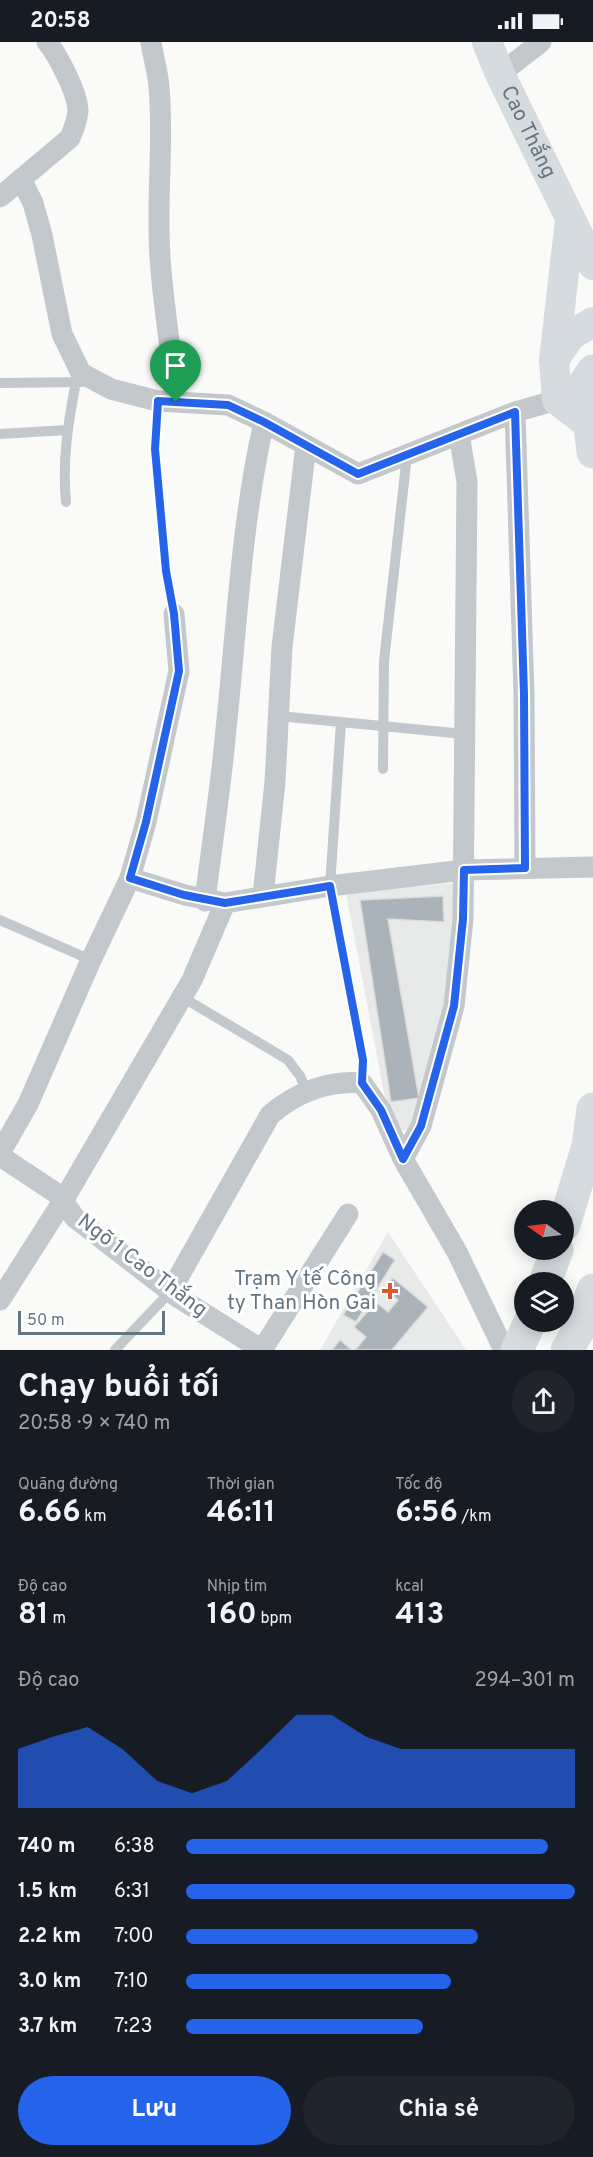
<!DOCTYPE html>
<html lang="vi">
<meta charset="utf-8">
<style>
:root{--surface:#171b24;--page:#20242c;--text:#f1f3f6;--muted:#9ea1a6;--accent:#2563eb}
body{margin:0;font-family:Overpass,sans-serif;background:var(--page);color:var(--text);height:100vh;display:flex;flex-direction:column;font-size:22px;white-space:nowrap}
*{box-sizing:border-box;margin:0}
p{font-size:20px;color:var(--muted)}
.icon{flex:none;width:33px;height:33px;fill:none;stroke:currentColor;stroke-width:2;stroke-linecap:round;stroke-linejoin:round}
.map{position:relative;height:1308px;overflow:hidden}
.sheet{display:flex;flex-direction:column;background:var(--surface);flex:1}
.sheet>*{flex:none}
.needle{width:39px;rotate:284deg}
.fabs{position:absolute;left:514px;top:1158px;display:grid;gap:12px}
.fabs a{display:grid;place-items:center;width:60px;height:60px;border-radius:50%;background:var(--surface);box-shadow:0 3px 15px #0003;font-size:30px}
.scale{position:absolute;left:18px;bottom:15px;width:147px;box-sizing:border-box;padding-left:6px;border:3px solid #657683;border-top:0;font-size:16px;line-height:21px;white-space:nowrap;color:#657683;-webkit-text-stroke:4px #fff;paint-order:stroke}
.pin{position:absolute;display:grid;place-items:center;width:51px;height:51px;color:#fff;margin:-62px -26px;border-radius:50% 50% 50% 0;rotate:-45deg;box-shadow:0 0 6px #0007}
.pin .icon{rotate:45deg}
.round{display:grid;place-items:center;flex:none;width:63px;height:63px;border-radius:32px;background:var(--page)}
.headline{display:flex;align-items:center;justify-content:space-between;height:102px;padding:0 18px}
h1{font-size:33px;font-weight:700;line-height:45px}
.metrics{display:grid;grid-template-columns:repeat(3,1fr);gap:9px;height:102px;padding:6px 18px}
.metrics div{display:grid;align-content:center}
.metrics b{font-size:30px;font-weight:700}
.metrics small{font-size:16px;font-weight:400}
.metrics p{font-size:16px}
.chart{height:168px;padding:12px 18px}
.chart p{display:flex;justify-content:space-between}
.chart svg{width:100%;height:108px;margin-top:6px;fill:var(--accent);opacity:.7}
.primary-button{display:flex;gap:12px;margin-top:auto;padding:12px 18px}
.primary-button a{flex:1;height:69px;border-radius:36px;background:var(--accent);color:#fff;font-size:24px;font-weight:700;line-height:69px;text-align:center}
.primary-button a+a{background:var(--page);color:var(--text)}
ul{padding:0 18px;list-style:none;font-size:20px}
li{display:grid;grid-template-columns:96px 72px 1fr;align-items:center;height:45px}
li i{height:15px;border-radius:8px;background:var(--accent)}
.status{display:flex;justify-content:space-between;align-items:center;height:42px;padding:0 30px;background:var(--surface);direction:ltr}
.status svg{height:16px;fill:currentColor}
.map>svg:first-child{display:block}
.built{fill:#e8e9e9}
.building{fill:#aab3b9;stroke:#dcdcda;stroke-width:1.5}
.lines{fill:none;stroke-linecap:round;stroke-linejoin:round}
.service{stroke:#c3c8cc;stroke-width:10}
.minor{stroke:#c3c8cc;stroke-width:21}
.secondary{stroke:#d6dbdf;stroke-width:30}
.primary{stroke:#d6dbdf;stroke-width:33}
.route-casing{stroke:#fff;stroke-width:12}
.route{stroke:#2563eb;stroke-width:8}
.poi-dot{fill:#e4572e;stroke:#fff;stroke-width:2}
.labels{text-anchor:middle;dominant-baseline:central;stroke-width:6;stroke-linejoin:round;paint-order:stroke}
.street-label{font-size:21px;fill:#657683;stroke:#fff}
.poi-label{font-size:21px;fill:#657683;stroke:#fff;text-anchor:end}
</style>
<div class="status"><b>20:58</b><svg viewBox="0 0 49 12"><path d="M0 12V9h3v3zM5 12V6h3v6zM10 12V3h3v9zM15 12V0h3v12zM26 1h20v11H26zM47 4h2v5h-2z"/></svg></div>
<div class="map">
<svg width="593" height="1308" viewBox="0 0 593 1308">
<rect width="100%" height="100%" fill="#fafaf8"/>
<path class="built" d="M457,841L448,971L408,1089L398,1087L384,1051L346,851Z
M388,1190L466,1308H320Z"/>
<path class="building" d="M443,854L444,880L388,877L419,1056L391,1060L360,858Z
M383,1210L395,1218L356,1280L343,1273Z
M393,1236L428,1265L392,1308H355L366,1295L354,1285L376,1260L388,1270L398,1258L384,1246Z
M340,1298L352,1308H332Z"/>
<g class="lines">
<path class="service" d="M0,341L82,340
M158,359L155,407L166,529L174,572
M0,392L67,388
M66,460C62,420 68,380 76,340
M279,674L464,692
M341,680L330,844L363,1018L362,1041
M383,727L384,619L407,413
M0,878L91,918
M182,955L288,1018L300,1034L307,1050
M115,1308L170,1250"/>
<path class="minor" d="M151,0C153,15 158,30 159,45C164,101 156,158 160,215C163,263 172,312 176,360
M500,32L541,0
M21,137L33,161L42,193L62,292L81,331L111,347L158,359L228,363L264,380L358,432L515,370L557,358
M0,155L70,96C74,87 77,78 78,69C78,52 58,13 47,0
M515,370L524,652L525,826
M130,836L185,853L225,861L330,844L464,828L593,825
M263,854L275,740L282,605L306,403
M205,859C212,801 221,744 226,687C237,584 241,481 264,380
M0,1111L28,1062L91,918L130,836L146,780L179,629L174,572
M0,1114L59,1153L75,1176L176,1254L262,1308
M403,1117L421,1084L454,964L463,877L467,440L459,392
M170,1250L270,1073C295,1051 328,1038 362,1041L381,1068L403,1117L457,1210L504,1308
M0,1258L63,1159L192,938L225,861
M262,1308L348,1172"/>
<g class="secondary">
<path id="s1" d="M487,0L500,32L593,223"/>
<path d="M570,178L554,318L557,358L588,382L593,383"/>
<path d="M554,318L571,293L593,280"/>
</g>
<path class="primary" d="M593,329L585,341L593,410
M564,1183L588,1104L593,1067
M545,1240L557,1208
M517,1308L530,1280
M567,1308L578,1289L593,1248"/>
</g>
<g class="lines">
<defs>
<path id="route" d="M158,359L228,363L264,380L358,432L515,370L524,652L525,826L464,828L463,877L454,964L421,1084L403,1117L381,1068L362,1041L363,1018L330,844L225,861L184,853L130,836L146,780L179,629L174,572L166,529L155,407Z"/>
</defs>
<use href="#route" class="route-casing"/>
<use href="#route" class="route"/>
</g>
<path class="poi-dot" d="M387 1240h6v6h6v6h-6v6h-6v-6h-6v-6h6z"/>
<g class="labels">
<g class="street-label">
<text stroke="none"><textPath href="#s1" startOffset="99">Cao Thắng</textPath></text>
<text transform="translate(142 1224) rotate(37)">Ngõ 1 Cao Thắng</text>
</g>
<g class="poi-label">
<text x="376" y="1237">Trạm Y tế Công<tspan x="376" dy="24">ty Than Hòn Gai</tspan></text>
</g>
</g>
</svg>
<div class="fabs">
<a><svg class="needle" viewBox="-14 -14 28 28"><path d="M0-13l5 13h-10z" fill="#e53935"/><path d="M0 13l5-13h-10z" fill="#9ea1a6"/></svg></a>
<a><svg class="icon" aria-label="layers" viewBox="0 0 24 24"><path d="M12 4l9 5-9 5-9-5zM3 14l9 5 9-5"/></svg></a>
</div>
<div class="scale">50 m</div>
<div class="pin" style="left:176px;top:360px;background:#1e9e55"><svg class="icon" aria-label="arrive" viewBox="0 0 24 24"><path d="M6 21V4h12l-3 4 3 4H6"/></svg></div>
</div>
<section class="sheet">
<div class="headline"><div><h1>Chạy buổi tối</h1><p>20:58 · 9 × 740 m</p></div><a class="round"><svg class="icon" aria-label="share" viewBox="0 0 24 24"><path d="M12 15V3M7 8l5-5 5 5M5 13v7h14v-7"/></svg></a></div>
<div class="metrics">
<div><p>Quãng đường</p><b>6.66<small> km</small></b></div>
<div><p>Thời gian</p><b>46:11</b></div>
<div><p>Tốc độ</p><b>6:56<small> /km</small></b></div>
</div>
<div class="metrics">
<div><p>Độ cao</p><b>81<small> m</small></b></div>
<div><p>Nhịp tim</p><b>160<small> bpm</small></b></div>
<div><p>kcal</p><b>413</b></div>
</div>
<div class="chart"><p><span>Độ cao</span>294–301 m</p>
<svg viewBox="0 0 160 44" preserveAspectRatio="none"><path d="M0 44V20L10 15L20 11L30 20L40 33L50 38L60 33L70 20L80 6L90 6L100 15L110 20L120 20L130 20L140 20L150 20L160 20V44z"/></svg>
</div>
<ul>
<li><b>740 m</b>6:38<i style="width:93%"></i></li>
<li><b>1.5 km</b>6:31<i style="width:100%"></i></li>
<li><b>2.2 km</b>7:00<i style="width:75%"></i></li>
<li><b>3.0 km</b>7:10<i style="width:68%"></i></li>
<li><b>3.7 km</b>7:23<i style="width:61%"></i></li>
</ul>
<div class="primary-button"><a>Lưu</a><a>Chia sẻ</a></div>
</section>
